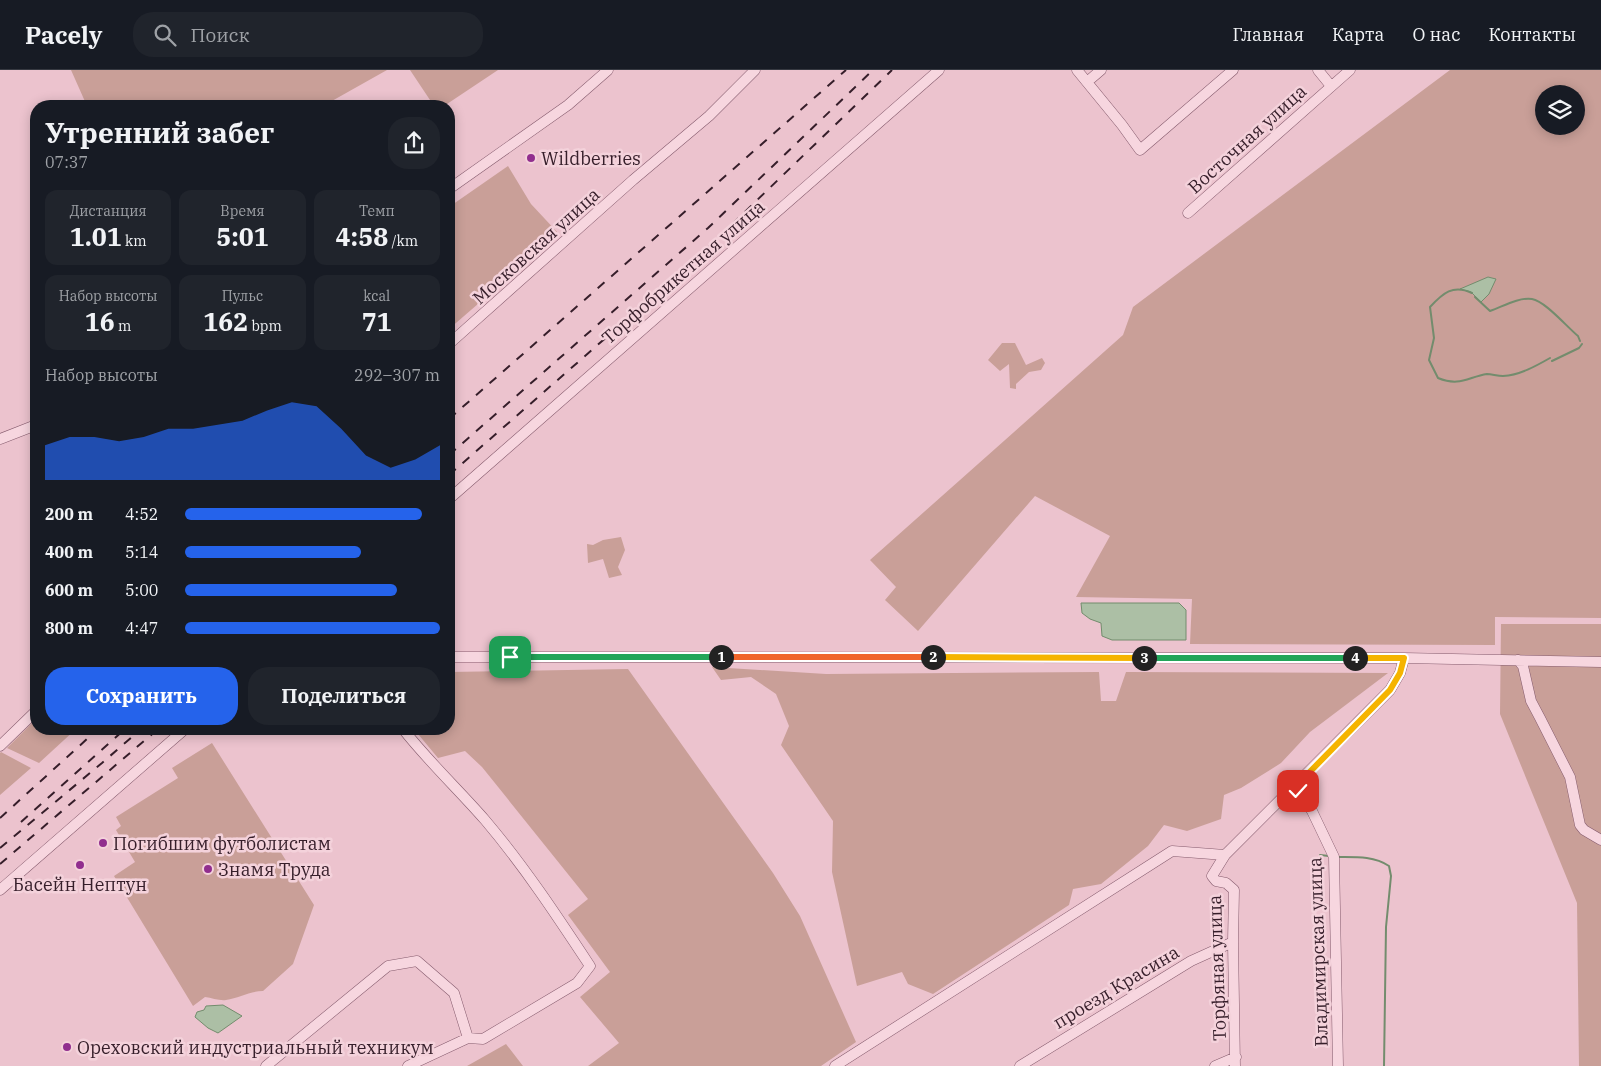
<!DOCTYPE html>
<html lang="ru">
<meta charset="utf-8">
<style>
:root{--surface:#171b24;--page:#20242c;--text:#f1f3f6;--muted:#9ea1a6;--line:#363941;--accent:#2563eb}
body{margin:0;font-family:"IBM Plex Serif",serif;background:var(--page);color:var(--text);height:100vh;display:flex;flex-direction:column;font-size:19px;white-space:nowrap}
*{box-sizing:border-box;margin:0}
p{font-size:16px;color:var(--muted)}
.icon{flex:none;width:28px;height:28px;fill:none;stroke:currentColor;stroke-width:2;stroke-linecap:round;stroke-linejoin:round}
.map{position:relative;flex:1;overflow:hidden}
.drawer{position:absolute;left:30px;top:30px;width:425px;height:635px;display:flex;flex-direction:column;background:var(--surface);border-radius:20px;box-shadow:0 2px 12px #0003}
.drawer>*{flex:none}
.tools{position:absolute;left:1535px;top:15px;display:grid;gap:10px}
.tools a{display:grid;place-items:center;width:50px;height:50px;border-radius:50%;background:var(--surface);box-shadow:0 2px 12px #0003;font-size:25px}
.pin{position:absolute;display:grid;place-items:center;width:42px;height:42px;color:#fff;margin:-21px;border-radius:10px;box-shadow:0 2px 8px #0006}
.km{position:absolute;width:25px;height:25px;margin:-12px;border-radius:50%;background:#222;color:#fff;font-size:14px;line-height:25px;text-align:center}
.round{display:grid;place-items:center;flex:none;width:52px;height:52px;border-radius:20px;background:var(--page)}
.head{display:flex;align-items:center;justify-content:space-between;height:85px;padding:0 15px}
h1{font-size:28px;font-weight:800;line-height:38px}
.figures{display:grid;grid-template-columns:repeat(3,1fr);gap:8px;height:85px;padding:5px 15px}
.figures div{display:grid;align-content:center;border-radius:12px;background:var(--page);text-align:center}
.figures b{font-size:25px;font-weight:800}
.figures small{font-size:14px;font-weight:400}
.figures p{font-size:14px}
.chart{height:140px;padding:10px 15px}
.chart p{display:flex;justify-content:space-between}
.chart svg{width:100%;height:90px;margin-top:5px;fill:var(--accent);opacity:.7}
.primary-button{display:flex;gap:10px;margin-top:auto;padding:10px 15px}
.primary-button a{flex:1;height:58px;border-radius:20px;background:var(--accent);color:#fff;font-size:20px;font-weight:800;line-height:58px;text-align:center}
.primary-button a+a{background:var(--page);color:var(--text)}
ul{padding:0 15px;list-style:none;font-size:16px}
li{display:grid;grid-template-columns:80px 60px 1fr;align-items:center;height:38px}
li i{height:12px;border-radius:6px;background:var(--accent)}
header{display:flex;align-items:center;gap:30px;box-sizing:border-box;height:70px;padding:0 25px;background:var(--surface);border-bottom:1px solid var(--line)}
header strong{font-size:24px}
nav{display:flex;gap:28px;margin-inline-start:auto;font-size:18px}
.search{width:350px;height:45px;background:var(--page);display:flex;align-items:center;gap:12px;box-sizing:border-box;padding:0 18px;border-radius:20px;color:var(--muted);font-size:19px}
.map>svg:first-child{display:block}
.green{fill:#c99f98;fill-rule:evenodd}
.water{fill:#acbfa5;stroke:#738c6d}
.lines{fill:none;stroke-linecap:round;stroke-linejoin:round}
.stream{stroke:#738c6d;stroke-width:2}
.minor-casing{stroke:#855b6d;stroke-width:11}
.minor{stroke:#f7d6df;stroke-width:10}
.rail{stroke:#361e2a;stroke-width:2;stroke-dasharray:9 9;stroke-linecap:butt}
.split-1-casing{stroke:#fff;stroke-width:10}
.split-2-casing{stroke:#fff;stroke-width:10}
.split-3-casing{stroke:#fff;stroke-width:10}
.split-4-casing{stroke:#fff;stroke-width:10}
.split-5-casing{stroke:#fff;stroke-width:10}
.split-1{stroke:#22a559;stroke-width:6}
.split-2{stroke:#f0652b;stroke-width:6}
.split-3{stroke:#f5b400;stroke-width:6}
.split-4{stroke:#22a559;stroke-width:6}
.split-5{stroke:#f5b400;stroke-width:6}
.poi-dot{fill:#912e8e;stroke:#f4d2db;stroke-width:2}
.labels{text-anchor:middle;dominant-baseline:central;stroke-width:5;stroke-linejoin:round;paint-order:stroke}
.street-label{font-size:18px;fill:#361e2a;stroke:#f4d2db}
.poi-label{font-size:18px;fill:#361e2a;stroke:#f4d2db;text-anchor:start}
</style>
<header>
<strong>Pacely</strong>
<div class="search"><svg class="icon" aria-label="search" viewBox="0 0 24 24"><circle cx="10" cy="10" r="6"/><path d="M15 15l6 6"/></svg>Поиск</div>
<nav><a>Главная</a><a>Карта</a><a>О нас</a><a>Контакты</a></nav>
</header>
<div class="map">
<svg width="1601" height="996" viewBox="0 0 1601 996">
<rect width="100%" height="100%" fill="#ecc3ce"/>
<path class="green" d="M71,0H387L323,36H87Z
M410,0H498L444,36H434Z
M1450,0H1601V548L1495,547V575L1190,574L1192,529L1076,527L1110,466L1035,426L918,561L885,530L896,517L870,490L1123,265L1133,237ZM1544,24H1576V56H1544Z
M508,96L531,134L559,164L449,259V137Z
M1002,273H1015L1026,295L1042,288L1045,293L1041,300L1029,302L1016,314V319L1010,318L1009,294L1000,301L988,290Z
M621,467L625,480L618,497L622,505L609,508L603,489L588,493L587,474L593,475L603,470Z
M1501,554H1601V996H1579L1577,833L1500,644Z
M712,597L826,604L1099,602L1101,631H1116L1126,602L1388,603L1310,662L1281,693L1241,718L1224,725L1221,749L1187,761L1164,755L1148,776L1101,814L1073,819L1069,835L933,924L908,914L902,902L857,916L832,802L833,751L781,675L789,656L776,624L751,607L721,610Z
M628,599L773,803L800,846L856,972L821,996H588L619,973L580,927L610,902L568,845L588,829L482,697L465,681L438,688L418,664L427,659H449V602Z
M36,649V659H76L39,693L7,678Z
M212,673L314,835L293,894L263,921C250,921 239,928 226,930C220,931 212,928 205,927L193,936L114,806L135,792L116,760L121,756L116,747L178,708L172,698Z
M1,682L31,698L0,725V683Z
M506,974L523,996H467Z"/>
<path class="water" d="M1488,207L1496,209L1489,224L1481,232L1471,222L1460,219Z
M1081,533H1179L1186,540V570H1112L1102,566L1101,553L1090,549L1082,543Z
M223,935L242,946L218,963L208,958L195,947L197,942L204,940L206,936Z"/>
<g class="lines">
<path class="stream" d="M1472,223C1453,214 1443,223 1430,237L1434,268L1429,290L1438,308C1460,317 1468,307 1487,304C1492,304 1497,306 1503,306C1520,305 1536,296 1550,288
M1475,227L1490,241C1502,237 1518,227 1532,229C1545,231 1567,257 1578,266L1580,271
M1552,291L1579,278L1582,274
M1320,785L1329,786
M1338,787C1356,787 1374,786 1389,796L1391,806L1386,857L1384,996"/>
<defs>
<path id="minor" d="M1077,0L1122,55L1140,80L1233,0
M1318,0L1331,16
M1087,12L1101,0
M449,119L568,35L608,0
M1188,143L1350,0
M449,274L633,110L709,46L755,0
M0,369L36,355
M449,429L939,0
M449,587L1404,588L1601,592
M1518,590L1523,596L1531,631L1540,648L1570,707L1580,755L1584,760L1601,770
M403,659C428,691 458,719 485,750C524,796 557,846 590,896L577,913L483,969L468,968L408,996
M0,676L36,641
M1296,716L1312,741L1334,787L1338,996
M0,820L185,659
M266,996L388,896L417,891L454,923L468,968
M835,996L1172,781L1225,785
M1020,996L1191,891L1233,872
M1215,996L1236,987
M1235,996L1233,872L1234,820L1226,813L1216,811L1212,806L1225,785L1390,620L1400,603L1404,588"/>
</defs>
<use href="#minor" class="minor-casing"/>
<use href="#minor" class="minor"/>
<path class="rail" d="M449,349L846,0
M449,385L708,158L873,0
M449,405L697,188L892,0
M0,748L98,659
M21,752L125,659
M0,778L102,693L141,659
M0,794L158,659"/>
</g>
<g class="lines">
<defs>
<path id="split-1" d="M510,587H721"/>
<path id="split-2" d="M721,587H933"/>
<path id="split-3" d="M933,587L1144,588"/>
<path id="split-4" d="M1144,588H1355"/>
<path id="split-5" d="M1298,721L1296,716L1390,620L1400,603L1404,588H1355"/>
</defs>
<use href="#split-1" class="split-1-casing"/>
<use href="#split-2" class="split-2-casing"/>
<use href="#split-3" class="split-3-casing"/>
<use href="#split-4" class="split-4-casing"/>
<use href="#split-5" class="split-5-casing"/>
<use href="#split-1" class="split-1"/>
<use href="#split-2" class="split-2"/>
<use href="#split-3" class="split-3"/>
<use href="#split-4" class="split-4"/>
<use href="#split-5" class="split-5"/>
</g>
<g class="poi-dot">
<circle cx="531" cy="88" r="5"/>
<circle cx="103" cy="773" r="5"/>
<circle cx="80" cy="795" r="5"/>
<circle cx="208" cy="799" r="5"/>
<circle cx="67" cy="977" r="5"/>
</g>
<g class="labels">
<g class="street-label">
<text transform="translate(1247 69) rotate(-42)">Восточная улица</text>
<text transform="translate(536 176) rotate(-42)">Московская улица</text>
<text transform="translate(683 202) rotate(-41)">Торфобрикетная улица</text>
<text transform="translate(1318 882) rotate(-92)">Владимирская улица</text>
<text transform="translate(1217 898) rotate(-92)">Торфяная улица</text>
<text transform="translate(1116 917) rotate(-31)">проезд Красина</text>
</g>
<g class="poi-label">
<text x="541" y="88">Wildberries</text>
<text x="113" y="773">Погибшим футболистам</text>
<text x="218" y="799">Знамя Труда</text>
<text x="80" y="814" text-anchor="middle">Басейн Нептун</text>
<text x="77" y="977">Ореховский индустриальный техникум</text>
</g>
</g>
</svg>
<div class="tools">
<a><svg class="icon" aria-label="layers" viewBox="0 0 24 24"><path d="M12 4l9 5-9 5-9-5zM3 14l9 5 9-5"/></svg></a>
</div>
<div class="pin" style="left:510px;top:587px;background:#1e9e55"><svg class="icon" aria-label="arrive" viewBox="0 0 24 24"><path d="M6 21V4h12l-3 4 3 4H6"/></svg></div>
<div class="pin" style="left:1298px;top:721px;background:#d93025"><svg class="icon" aria-label="check" viewBox="0 0 24 24"><path d="M5 12l5 5 9-10"/></svg></div>
<b class="km" style="left:721px;top:587px">1</b>
<b class="km" style="left:933px;top:587px">2</b>
<b class="km" style="left:1144px;top:588px">3</b>
<b class="km" style="left:1355px;top:588px">4</b>
<section class="drawer">
<div class="head"><div><h1>Утренний забег</h1><p>07:37</p></div><a class="round"><svg class="icon" aria-label="share" viewBox="0 0 24 24"><path d="M12 15V3M7 8l5-5 5 5M5 13v7h14v-7"/></svg></a></div>
<div class="figures">
<div><p>Дистанция</p><b>1.01<small> km</small></b></div>
<div><p>Время</p><b>5:01</b></div>
<div><p>Темп</p><b>4:58<small> /km</small></b></div>
</div>
<div class="figures">
<div><p>Набор высоты</p><b>16<small> m</small></b></div>
<div><p>Пульс</p><b>162<small> bpm</small></b></div>
<div><p>kcal</p><b>71</b></div>
</div>
<div class="chart"><p><span>Набор высоты</span>292–307 m</p>
<svg viewBox="0 0 160 44" preserveAspectRatio="none"><path d="M0 44V27L10 23L20 23L30 25L40 23L50 19L60 19L70 17L80 15L90 10L100 6L110 8L120 19L130 32L140 38L150 34L160 27V44z"/></svg>
</div>
<ul>
<li><b>200 m</b>4:52<i style="width:93%"></i></li>
<li><b>400 m</b>5:14<i style="width:69%"></i></li>
<li><b>600 m</b>5:00<i style="width:83%"></i></li>
<li><b>800 m</b>4:47<i style="width:100%"></i></li>
</ul>
<div class="primary-button"><a>Сохранить</a><a>Поделиться</a></div>
</section>
</div>
